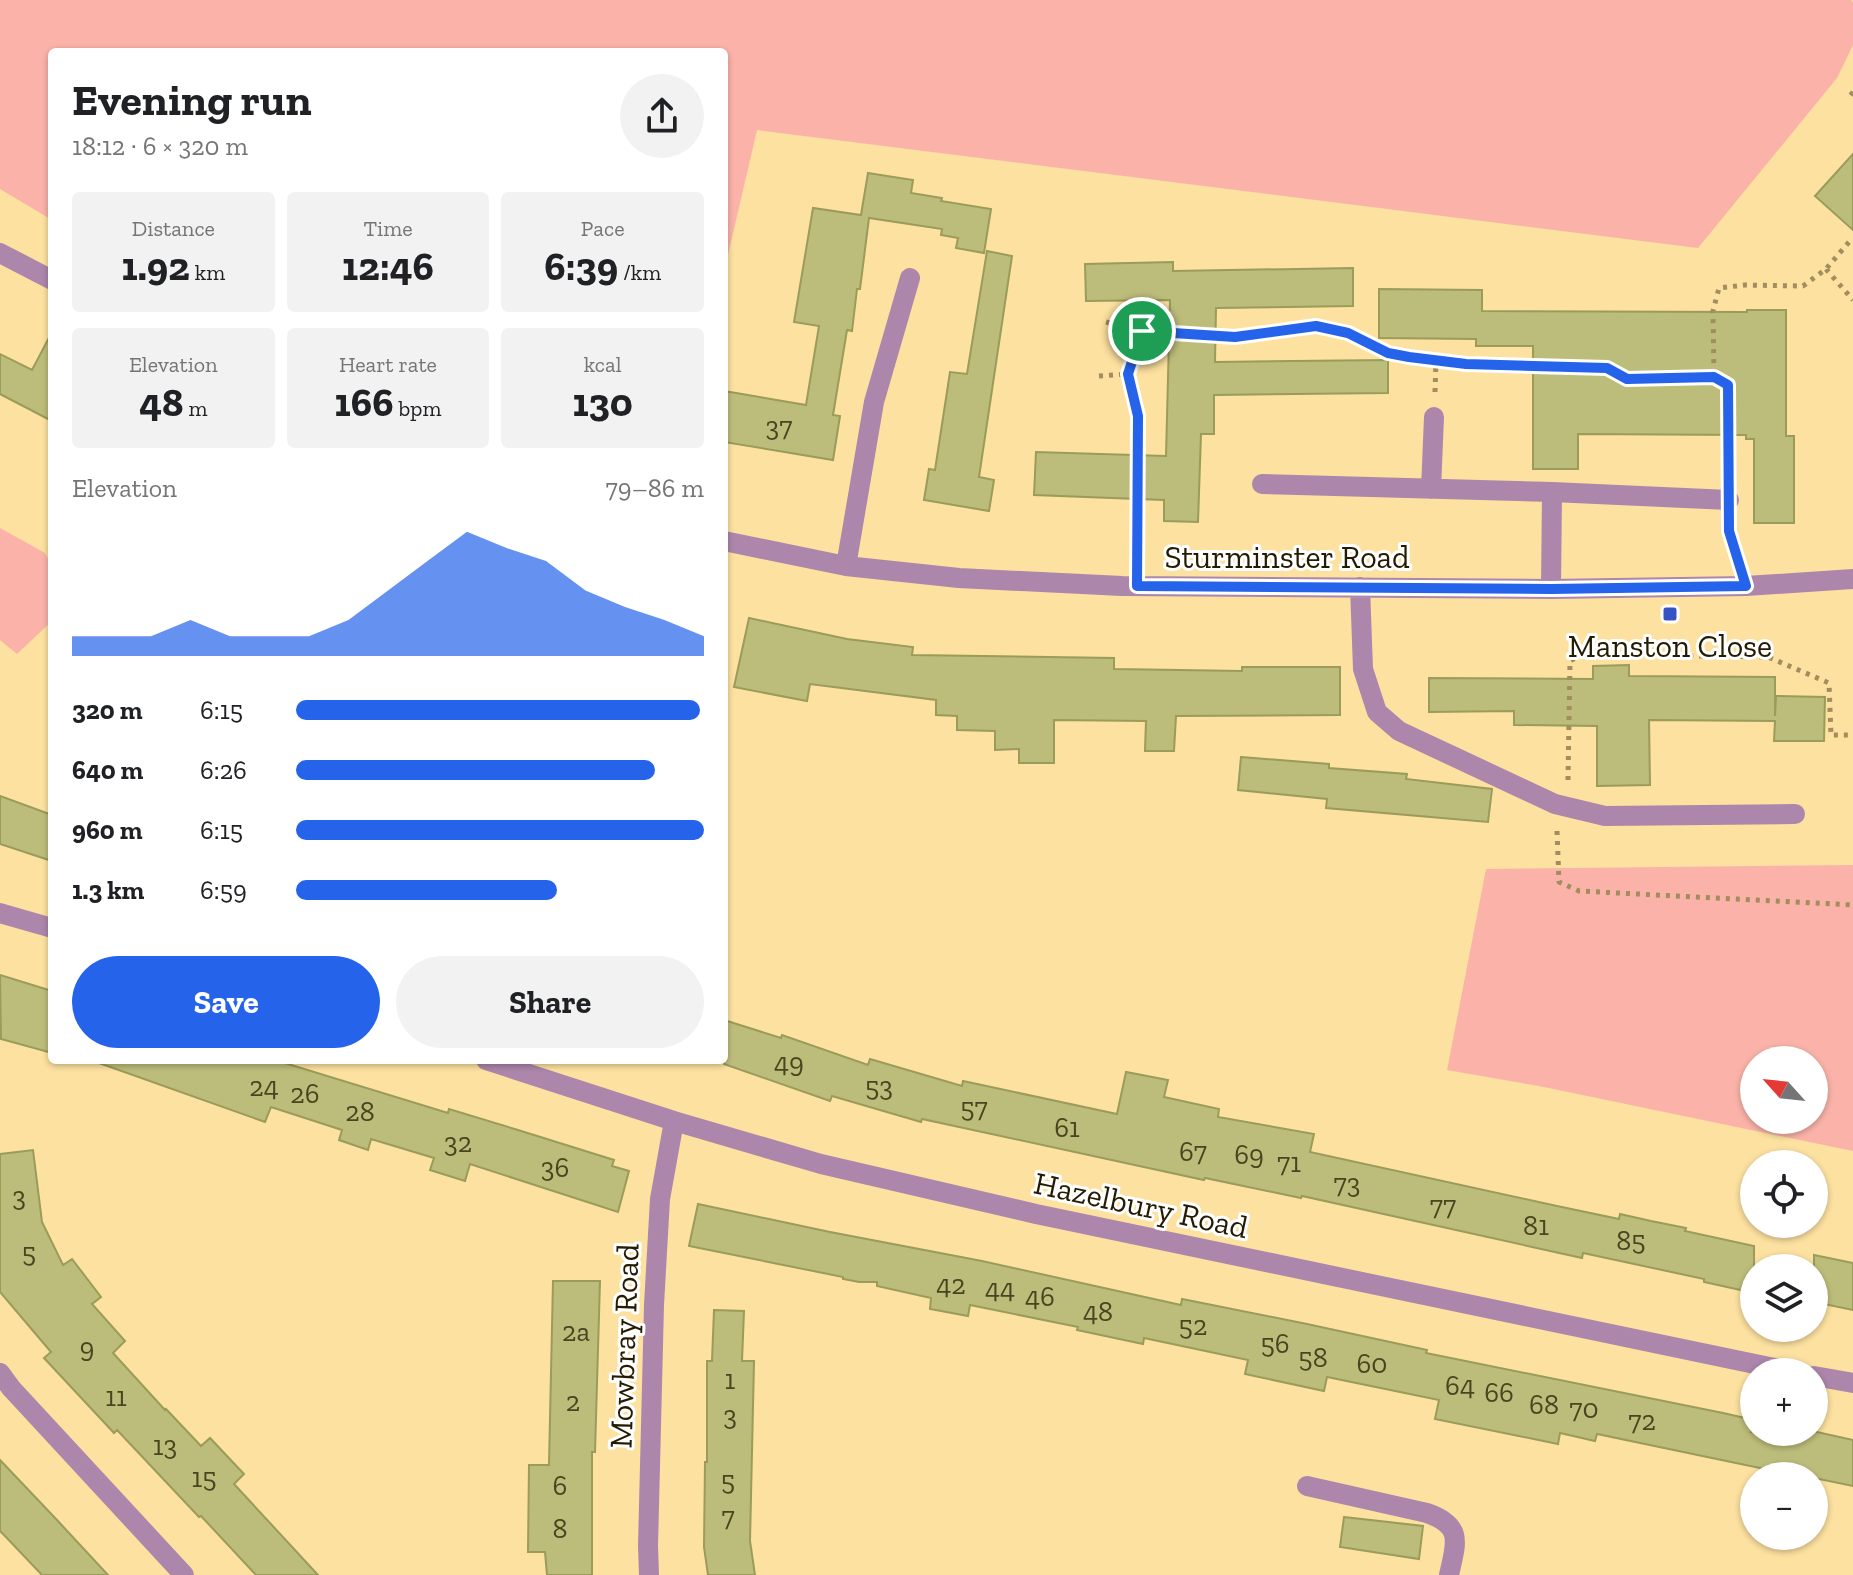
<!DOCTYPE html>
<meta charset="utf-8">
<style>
:root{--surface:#fff;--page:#f2f2f2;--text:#202124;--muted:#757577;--accent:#2563eb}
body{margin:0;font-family:"Zilla Slab",serif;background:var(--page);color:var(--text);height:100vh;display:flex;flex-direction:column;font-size:30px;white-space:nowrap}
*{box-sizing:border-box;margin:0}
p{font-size:26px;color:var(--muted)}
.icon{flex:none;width:44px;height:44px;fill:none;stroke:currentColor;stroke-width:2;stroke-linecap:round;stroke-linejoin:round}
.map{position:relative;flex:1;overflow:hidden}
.drawer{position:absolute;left:48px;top:48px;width:680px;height:1016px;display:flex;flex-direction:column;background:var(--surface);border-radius:8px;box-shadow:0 2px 6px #0004}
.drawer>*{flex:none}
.needle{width:52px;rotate:297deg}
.fabs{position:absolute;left:1740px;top:1046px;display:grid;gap:16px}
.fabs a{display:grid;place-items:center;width:88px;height:88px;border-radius:50%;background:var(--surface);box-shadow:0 2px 6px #0004;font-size:40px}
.pin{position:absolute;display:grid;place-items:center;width:68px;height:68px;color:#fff;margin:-34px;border:4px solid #fff;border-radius:50%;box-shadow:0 2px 8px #0007}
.round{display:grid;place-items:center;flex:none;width:84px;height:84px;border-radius:42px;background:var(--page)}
.summary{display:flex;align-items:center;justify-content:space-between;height:136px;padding:0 24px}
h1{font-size:44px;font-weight:800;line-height:60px}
.figures{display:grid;grid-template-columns:repeat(3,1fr);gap:12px;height:136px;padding:8px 24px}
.figures div{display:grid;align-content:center;border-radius:8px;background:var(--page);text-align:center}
.figures b{font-size:40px;font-weight:800}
.figures small{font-size:22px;font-weight:400}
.figures p{font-size:22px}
.chart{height:224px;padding:16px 24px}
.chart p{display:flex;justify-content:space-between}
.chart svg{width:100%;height:144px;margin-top:8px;fill:var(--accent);opacity:.7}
.primary-button{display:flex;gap:16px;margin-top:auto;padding:16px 24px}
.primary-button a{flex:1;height:92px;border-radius:48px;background:var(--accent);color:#fff;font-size:32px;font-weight:800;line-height:92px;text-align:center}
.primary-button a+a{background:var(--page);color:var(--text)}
ul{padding:0 24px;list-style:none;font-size:26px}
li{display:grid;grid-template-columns:128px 96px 1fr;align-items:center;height:60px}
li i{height:20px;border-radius:10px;background:var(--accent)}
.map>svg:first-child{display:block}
.green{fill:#fbb3a9;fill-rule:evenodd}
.building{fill:#bdbd7b;stroke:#9b9b5a;stroke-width:2}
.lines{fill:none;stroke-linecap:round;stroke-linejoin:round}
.path{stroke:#a18d5d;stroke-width:5;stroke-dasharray:4 6;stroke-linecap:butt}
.minor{stroke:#ad86ab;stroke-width:20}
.route-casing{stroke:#fff;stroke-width:16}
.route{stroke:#2563eb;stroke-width:10}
.poi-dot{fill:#3652c3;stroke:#fff;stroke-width:3}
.labels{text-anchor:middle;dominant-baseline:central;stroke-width:6;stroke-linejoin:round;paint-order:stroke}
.number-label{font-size:28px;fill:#4b4420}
.street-label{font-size:32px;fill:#251b02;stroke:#fff}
.poi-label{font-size:32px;fill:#251b02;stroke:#fff}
</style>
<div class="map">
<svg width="1853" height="1575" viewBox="0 0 1853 1575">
<rect width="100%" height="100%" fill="#fce1a0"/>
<path class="green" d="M0,0H1851L1853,2V45L1837,78L1698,248L757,130L724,272V52H52V220L0,189Z
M0,528L45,553L52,567V621L17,654L0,640Z
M1853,865V1151L1539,1086L1447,1070L1486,869ZM1814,1060V1120H1754V1060Z"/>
<path class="building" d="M1853,154V230L1815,196Z
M868,173L913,180L911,193L942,198L941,201L991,209L984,253L956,248L958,238L941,235L942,229L869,218L860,289H857L852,331L847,330L833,415L840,416L833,460L724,442V391L806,405L819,326L794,322L813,208L861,215Z
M987,251L1012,256L979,477L994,480L989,511L924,500L929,469L935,470L950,372L967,374Z
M1173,262V271L1353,268V306L1216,308L1215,362L1388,360V393L1214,395V434H1201L1198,522L1164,521V500L1034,495L1036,452L1166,456L1170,300L1086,301L1085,264Z
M1379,289L1482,290V311L1747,312V310H1786V436H1794V523H1754V439H1746V435L1578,434V469H1533V346H1476V339L1379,338Z
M52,332V421L0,394V354L32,370Z
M749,618L847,639L913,647L912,655L1114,658V669L1242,671V667H1340V715L1176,716L1174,751H1145L1146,721L1054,720V763H1019V749L995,750V731L957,730V716L936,715V700L810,684L807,701L734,687Z
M1629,665V676L1775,677V716L1776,696L1825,697L1824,741H1774L1775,721L1649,720L1650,785L1597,786V726L1514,725V711L1429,712V678L1593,679V666Z
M1241,757L1329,764V768L1407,774L1406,779L1492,789L1488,822L1326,808L1327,799L1238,790Z
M0,796L52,815V861L0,844Z
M0,975L52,991V1053L1,1039Z
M724,1020L781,1038L782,1035L868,1065L870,1059L962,1086L963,1081L1117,1114L1126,1072L1168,1080L1164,1097L1219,1109L1218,1117L1314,1134L1310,1152L1557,1206L1619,1219L1620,1214L1651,1221L1686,1228L1685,1231L1754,1246V1293L1704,1282V1279L1583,1253L1582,1258L1302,1196L1301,1198L1205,1178L1204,1180L922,1119L921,1122L832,1096L830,1101L724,1064Z
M99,1060H275L448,1113L449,1109L518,1130L614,1160L612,1166L629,1171L618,1212L470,1164L465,1181L430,1170L434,1158L371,1139L368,1150L339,1140L342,1130L271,1107L265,1122L99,1063Z
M33,1150L42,1222L63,1265L72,1259L101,1297L92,1304L125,1341L113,1353L165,1410L166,1409L201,1446L210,1438L244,1474L234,1484L318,1575H256L201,1516L199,1517L117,1430L114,1433L44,1358L51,1352L0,1292V1154Z
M698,1204L830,1232L982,1261L1181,1305L1182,1299L1307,1324L1427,1350L1426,1353L1723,1413L1754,1420L1751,1432H1817L1853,1440V1486L1814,1478V1476L1779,1472L1597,1434L1595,1441L1560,1433L1558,1444L1435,1419L1439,1400L1327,1377L1324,1391L1245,1374L1248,1360L1144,1338L1143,1344L1077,1330L1078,1327L970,1305L968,1316L930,1309L931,1298L877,1286V1282H859L843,1279V1277L689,1246Z
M1814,1255L1853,1263V1310L1814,1302Z
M553,1281H600L595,1452H592V1575H547L545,1552H528L529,1465H549Z
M714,1310L744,1311L742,1361H754L750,1541L755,1575H708L704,1547L705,1462H707V1361H712Z
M0,1460L57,1520L108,1575H42L4,1535L0,1531Z
M1344,1517L1423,1526L1419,1559L1340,1547Z"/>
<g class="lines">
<path class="path" d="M1853,92L1850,96L1853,99
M1826,269L1853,300
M1106,322L1142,331L1235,337L1316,326L1348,333L1388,353L1409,357L1466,364L1607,368L1627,379L1714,377
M1099,376L1128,374
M1435,392L1436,361
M1729,475L1728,385L1714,377L1713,311L1719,288L1745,285L1803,286L1826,269L1849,242H1853
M1729,525V531L1739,561
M1137,561L1138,416L1128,374L1142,331
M1568,780L1570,661L1583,654L1768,657L1829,683L1831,735H1853
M1557,831L1559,882L1579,891L1853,905"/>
<path class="minor" d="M0,253L52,280
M1262,484L1552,492L1729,500
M1431,489L1434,417
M724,541L846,566L959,578L1122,586L1551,589L1746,586L1853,579
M846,566L874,402L910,278
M1360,587L1363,669L1377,712L1399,731L1555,804L1605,816L1795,814
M1551,589L1552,492
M0,913L52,928
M486,1060L674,1121L821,1164L1036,1214L1793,1372
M0,1373L11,1388L184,1575
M1814,1376L1853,1383
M1307,1486L1427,1513C1464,1526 1456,1543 1449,1575
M649,1575L648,1546L654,1305L660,1199L674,1121"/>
</g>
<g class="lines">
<defs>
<path id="route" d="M1316,326L1348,333L1388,353L1409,357L1466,364L1607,368L1627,379L1714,377L1728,385L1729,531L1746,586L1551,589L1137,586L1138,416L1128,374L1142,331L1235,337Z"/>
</defs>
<use href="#route" class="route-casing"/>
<use href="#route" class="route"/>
</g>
<rect class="poi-dot" x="1662" y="606" width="16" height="16" rx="4"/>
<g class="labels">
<g class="number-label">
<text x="779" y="426">37</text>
<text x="789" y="1062">49</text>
<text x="264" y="1086">24</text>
<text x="879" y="1086">53</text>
<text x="305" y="1093">26</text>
<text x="974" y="1107">57</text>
<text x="360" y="1111">28</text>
<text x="1067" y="1127">61</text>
<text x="458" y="1142">32</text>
<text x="1193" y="1151">67</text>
<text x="1249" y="1154">69</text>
<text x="1289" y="1162">71</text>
<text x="555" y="1167">36</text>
<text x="1347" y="1183">73</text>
<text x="19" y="1196">3</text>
<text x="1443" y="1205">77</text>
<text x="1536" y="1225">81</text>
<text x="1631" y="1240">85</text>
<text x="29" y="1252">5</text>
<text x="951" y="1284">42</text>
<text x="1000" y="1288">44</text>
<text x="1040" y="1296">46</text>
<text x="1098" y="1311">48</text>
<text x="1193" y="1325">52</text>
<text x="576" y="1331">2a</text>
<text x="1275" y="1343">56</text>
<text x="87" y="1347">9</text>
<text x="1313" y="1357">58</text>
<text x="1372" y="1363">60</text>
<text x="730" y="1379">1</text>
<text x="1460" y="1385">64</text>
<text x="1499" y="1392">66</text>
<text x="116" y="1396">11</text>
<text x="573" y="1401">2</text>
<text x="1544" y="1404">68</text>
<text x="1584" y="1408">70</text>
<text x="730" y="1415">3</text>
<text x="1642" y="1420">72</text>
<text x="165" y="1445">13</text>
<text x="204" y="1477">15</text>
<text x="728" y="1480">5</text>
<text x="560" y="1485">6</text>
<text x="728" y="1516">7</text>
<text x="560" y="1528">8</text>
</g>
<g class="street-label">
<text x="1287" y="557">Sturminster Road</text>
<text transform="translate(1141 1205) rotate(12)">Hazelbury Road</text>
<text transform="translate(624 1346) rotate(-88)">Mowbray Road</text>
</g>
<g class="poi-label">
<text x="1670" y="646">Manston Close</text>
</g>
</g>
</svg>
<div class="fabs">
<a><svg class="needle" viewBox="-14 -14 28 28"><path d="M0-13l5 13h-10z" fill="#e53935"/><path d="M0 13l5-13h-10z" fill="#757577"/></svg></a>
<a><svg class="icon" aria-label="locate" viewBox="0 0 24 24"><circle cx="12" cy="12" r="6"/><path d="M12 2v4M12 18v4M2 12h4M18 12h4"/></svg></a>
<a><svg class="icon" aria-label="layers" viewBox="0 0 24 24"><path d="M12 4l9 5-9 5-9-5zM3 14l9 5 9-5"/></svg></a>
<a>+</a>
<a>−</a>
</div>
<div class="pin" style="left:1142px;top:331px;background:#1e9e55"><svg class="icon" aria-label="arrive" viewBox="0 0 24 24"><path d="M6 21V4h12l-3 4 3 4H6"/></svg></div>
<section class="drawer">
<div class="summary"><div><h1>Evening run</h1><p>18:12 · 6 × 320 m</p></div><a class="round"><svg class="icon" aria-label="share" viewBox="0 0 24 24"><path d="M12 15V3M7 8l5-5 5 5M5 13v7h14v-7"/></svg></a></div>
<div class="figures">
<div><p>Distance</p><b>1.92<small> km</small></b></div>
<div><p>Time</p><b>12:46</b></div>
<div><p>Pace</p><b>6:39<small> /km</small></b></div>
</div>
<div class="figures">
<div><p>Elevation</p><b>48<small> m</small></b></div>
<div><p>Heart rate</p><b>166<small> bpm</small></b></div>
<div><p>kcal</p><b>130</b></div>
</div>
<div class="chart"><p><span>Elevation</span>79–86 m</p>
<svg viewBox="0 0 160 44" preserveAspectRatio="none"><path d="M0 44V38L10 38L20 38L30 33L40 38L50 38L60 38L70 33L80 24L90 15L100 6L110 11L120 15L130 24L140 29L150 33L160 38V44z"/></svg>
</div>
<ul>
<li><b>320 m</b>6:15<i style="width:99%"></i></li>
<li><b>640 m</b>6:26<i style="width:88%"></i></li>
<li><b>960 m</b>6:15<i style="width:100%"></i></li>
<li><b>1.3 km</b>6:59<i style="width:64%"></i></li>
</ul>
<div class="primary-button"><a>Save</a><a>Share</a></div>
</section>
</div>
